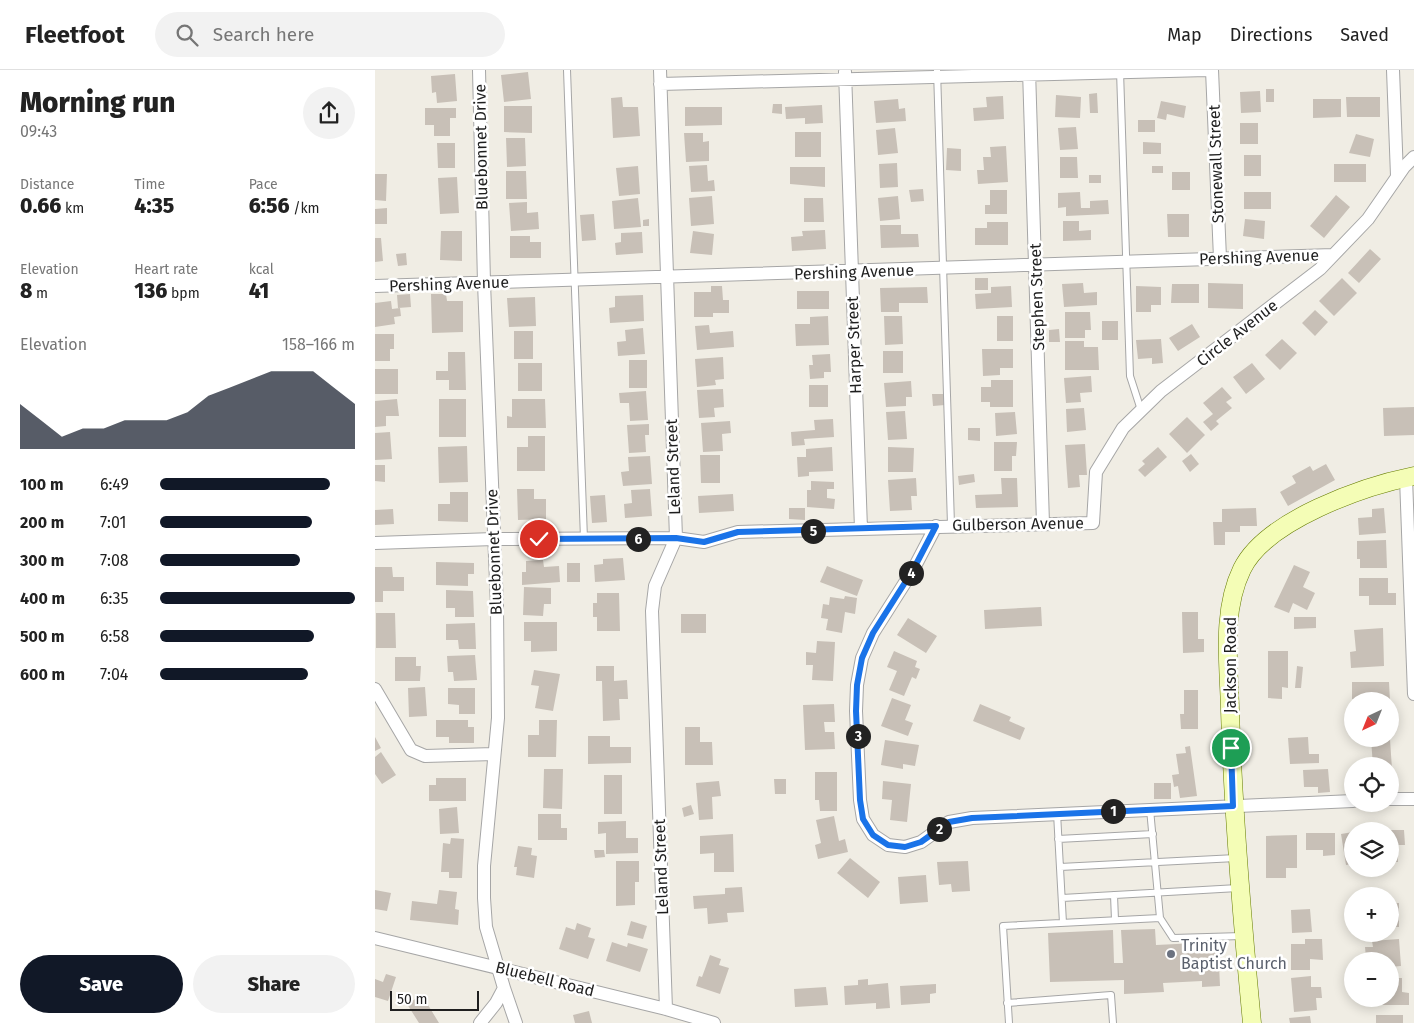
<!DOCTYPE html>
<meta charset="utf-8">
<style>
:root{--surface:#fff;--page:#f2f2f2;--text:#222;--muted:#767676;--line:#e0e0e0;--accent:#111827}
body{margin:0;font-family:"Fira Sans",sans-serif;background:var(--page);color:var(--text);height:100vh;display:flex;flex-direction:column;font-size:19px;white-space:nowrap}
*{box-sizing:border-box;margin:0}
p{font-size:16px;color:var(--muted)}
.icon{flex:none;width:28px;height:28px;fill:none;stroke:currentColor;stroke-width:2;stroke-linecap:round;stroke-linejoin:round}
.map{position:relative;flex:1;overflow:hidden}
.side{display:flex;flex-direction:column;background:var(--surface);width:375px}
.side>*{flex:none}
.needle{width:32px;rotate:223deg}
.tools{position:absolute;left:969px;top:622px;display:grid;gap:10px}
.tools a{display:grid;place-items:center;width:55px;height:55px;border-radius:50%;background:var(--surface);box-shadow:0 2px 12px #0003;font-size:25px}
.scale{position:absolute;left:15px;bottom:12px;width:89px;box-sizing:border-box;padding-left:5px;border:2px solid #1f1f1f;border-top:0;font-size:14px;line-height:18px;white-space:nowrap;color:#1f1f1f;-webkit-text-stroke:4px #fff;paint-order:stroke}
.pin{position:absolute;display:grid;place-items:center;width:42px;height:42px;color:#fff;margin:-21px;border:2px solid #fff;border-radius:50%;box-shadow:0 1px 5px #0007}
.km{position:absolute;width:25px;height:25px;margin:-12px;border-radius:50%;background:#222;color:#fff;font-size:14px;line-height:25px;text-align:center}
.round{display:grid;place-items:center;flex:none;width:52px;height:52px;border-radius:26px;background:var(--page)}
.head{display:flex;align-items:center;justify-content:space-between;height:85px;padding:0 20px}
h1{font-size:28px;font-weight:800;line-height:38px}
.figures{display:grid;grid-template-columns:repeat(3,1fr);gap:8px;height:85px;padding:5px 20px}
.figures div{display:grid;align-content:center}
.figures b{font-size:21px;font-weight:800}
.figures small{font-size:14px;font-weight:400}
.figures p{font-size:14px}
.chart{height:140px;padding:10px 20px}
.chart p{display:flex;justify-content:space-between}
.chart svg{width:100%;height:90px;margin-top:5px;fill:var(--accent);opacity:.7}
.action{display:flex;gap:10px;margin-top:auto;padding:10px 20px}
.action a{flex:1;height:58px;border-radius:30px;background:var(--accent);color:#fff;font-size:20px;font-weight:800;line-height:58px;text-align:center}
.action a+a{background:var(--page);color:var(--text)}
ul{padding:0 20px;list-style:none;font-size:16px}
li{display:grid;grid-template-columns:80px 60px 1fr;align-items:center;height:38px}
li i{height:12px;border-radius:6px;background:var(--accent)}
header{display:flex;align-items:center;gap:30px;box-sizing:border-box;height:70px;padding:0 25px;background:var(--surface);border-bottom:1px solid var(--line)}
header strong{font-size:24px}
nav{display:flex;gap:28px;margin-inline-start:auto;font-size:18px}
.search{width:350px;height:45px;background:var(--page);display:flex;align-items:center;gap:12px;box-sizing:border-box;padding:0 18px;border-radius:28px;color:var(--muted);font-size:19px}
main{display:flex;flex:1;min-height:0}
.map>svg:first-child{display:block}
.building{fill:#c8c0b7}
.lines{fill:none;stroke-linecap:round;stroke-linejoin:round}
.lane-casing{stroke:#a6a6a6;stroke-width:8}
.street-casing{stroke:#a6a6a6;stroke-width:14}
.secondary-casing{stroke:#657c00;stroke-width:19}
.lane{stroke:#fff;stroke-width:6}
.street{stroke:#fff;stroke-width:12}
.secondary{stroke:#f4fdb6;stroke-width:18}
.route-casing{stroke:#fff;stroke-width:10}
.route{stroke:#1a73e8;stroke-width:6}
.worship-dot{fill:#6b7280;stroke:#fff;stroke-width:2}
.labels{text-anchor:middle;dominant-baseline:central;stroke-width:5;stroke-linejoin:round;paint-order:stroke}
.street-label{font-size:16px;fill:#1f1f1f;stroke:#fff}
.worship-label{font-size:16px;fill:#5b616d;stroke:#fff;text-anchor:start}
</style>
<header>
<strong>Fleetfoot</strong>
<div class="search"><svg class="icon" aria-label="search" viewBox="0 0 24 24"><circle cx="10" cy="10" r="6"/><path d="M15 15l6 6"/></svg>Search here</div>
<nav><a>Map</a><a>Directions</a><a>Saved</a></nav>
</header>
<main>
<section class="side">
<div class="head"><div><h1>Morning run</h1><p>09:43</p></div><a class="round"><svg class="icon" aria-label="share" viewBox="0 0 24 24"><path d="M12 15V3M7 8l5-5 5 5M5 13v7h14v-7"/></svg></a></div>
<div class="figures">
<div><p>Distance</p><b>0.66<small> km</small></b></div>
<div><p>Time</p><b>4:35</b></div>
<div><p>Pace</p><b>6:56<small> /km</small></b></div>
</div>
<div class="figures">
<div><p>Elevation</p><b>8<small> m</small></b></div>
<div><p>Heart rate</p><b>136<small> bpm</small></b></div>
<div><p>kcal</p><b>41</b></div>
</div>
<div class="chart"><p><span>Elevation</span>158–166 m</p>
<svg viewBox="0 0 160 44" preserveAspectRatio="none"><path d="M0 44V22L10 30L20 38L30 34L40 34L50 30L60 30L70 30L80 26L90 18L100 14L110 10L120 6L130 6L140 6L150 14L160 22V44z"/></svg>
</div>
<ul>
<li><b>100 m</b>6:49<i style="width:87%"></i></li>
<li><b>200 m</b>7:01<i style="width:78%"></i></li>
<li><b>300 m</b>7:08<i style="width:72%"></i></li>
<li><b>400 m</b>6:35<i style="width:100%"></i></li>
<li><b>500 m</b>6:58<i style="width:79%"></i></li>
<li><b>600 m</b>7:04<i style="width:76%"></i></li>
</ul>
<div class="action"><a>Save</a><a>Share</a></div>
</section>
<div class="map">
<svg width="1039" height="953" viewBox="0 0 1039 953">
<rect width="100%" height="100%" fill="#f0ede4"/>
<path class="building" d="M153,2L156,29L129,32L126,5Z
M80,4L82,31L62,33L61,22L57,23L56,6Z
M891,19H899V32H891Z
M885,21L886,42L866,43L865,22Z
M722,23L723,43H715L714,24Z
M681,25L706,27L705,48L680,47Z
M628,26L629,49L599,51L598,38L612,37L611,27Z
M247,27L248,37H263L265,66L238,68L236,28Z
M971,27H1005V47H972Z
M523,29L524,39L530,38L531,51L501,53L499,31Z
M938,29H966V47L938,48Z
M786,31L811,36L809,48L792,44L791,50L782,48Z
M398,34H407V44L397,43Z
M447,35L448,53L430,54V48L411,49L410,37Z
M129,36H157V63L129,62Z
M310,37H347V55L310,56Z
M50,38H81V48H75V66H59V55H50Z
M763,50H780V62H763Z
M865,53H883V74H865Z
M701,57L703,79L685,80L683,58Z
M520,58L523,83L503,85L501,60Z
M420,62H446V87H420Z
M309,63H328V72L334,71V91L311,92Z
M981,64L999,69L995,87L974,83Z
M131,68H150L151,96L132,97Z
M768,72L786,73V84H768Z
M62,73H80V98H63Z
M631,76L633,112L603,114L602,100H609L608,87H616L615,77Z
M572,78L586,79V101L571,100Z
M869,85H886V106H869Z
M685,87H702L703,108H685Z
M522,93L523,117L505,118L504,94Z
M959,94H991V112H959Z
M332,95L333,111L339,110L340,121L316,122L314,96Z
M263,96L265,124L244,126L241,98Z
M777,96H788V103H777Z
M415,97H450V117L415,114Z
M131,101H151L152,129H131Z
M797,102H815V120H797Z
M0,104H12L11,131L0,130Z
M714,105H726V113H714Z
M82,107L84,143L65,144L63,108Z
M548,119L549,131L536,132L534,120Z
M615,120H632V144H610V135H615Z
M705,122L706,138H715V131L733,130L734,144L691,146V137L683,138V123Z
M869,122H896V139H869Z
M961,125L975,137L949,168L935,156Z
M337,126L339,154L316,156L314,128Z
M523,126L525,149L505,151L503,128Z
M263,128L266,157L239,159L237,131Z
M429,128H448L449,152H429Z
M152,132V143L163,142L164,159L136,161L134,133Z
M12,138V154H0V139Z
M219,144L221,170L207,171L205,145Z
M792,144H814V167H793Z
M274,149V156H268V150Z
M870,149L890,151L889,169L868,166Z
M688,151H704V161L716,160V170L688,171Z
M612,152H633V175H600V158H612Z
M505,155H526V164H543L544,177L506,178Z
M450,160L451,179L417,181L416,167L428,166L427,161Z
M66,161H87V191L65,190Z
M318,161L339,164L337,185L315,183Z
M267,162L268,183L241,185L240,173L246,172V163Z
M135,166H155V172H166V188H135Z
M0,168H6L8,191L0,192Z
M995,179L1006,189L984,213L973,203Z
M31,183L32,195L23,196L21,184Z
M600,208H613V220H600Z
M967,208L982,223L959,246L944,231Z
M708,213L709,223L722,222V235L689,237L687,214Z
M833,213L868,214V239L833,238Z
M797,214H824V233H796Z
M336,216H347L348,230H354V243H338V247H319V222H336Z
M636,216L637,237L601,239L600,224L616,223V217Z
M761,216L786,217V235H776V242H761Z
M552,217L553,233H524V242H506L505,218Z
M422,221H454V239H422Z
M35,224L36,237L23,238L22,225Z
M56,224H71L72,231H88V262L57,263Z
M268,225L269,251L235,253L234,238L240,237V226Z
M160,227L161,256L134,257L132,228Z
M16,231L17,239L25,238L26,246L19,247L20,254L0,257V233Z
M940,240L953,252L940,266L927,253Z
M690,242H715L716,260H710V268H690Z
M453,246L454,275L421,276L420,254H435V247Z
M509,246H527L528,274L510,275Z
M622,246H638V271H622Z
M727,251H743V270H727Z
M817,254L825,267L803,281L794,268Z
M334,255L335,263L358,261L359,277L322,280L320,256Z
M268,258L270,284L243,286L242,272L251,271L250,260Z
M684,259L685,272H674V260Z
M139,261H158V289H139Z
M0,264H19V279H15V291H0Z
M786,269L788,293L777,294V288L763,289L761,270Z
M907,269L922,283L905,300L890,285Z
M690,271H709V277H723L724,300H690Z
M607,279H638V298H625V305L608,306Z
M508,281H528V303H508Z
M73,282H90L91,320H74V310H61V301H73Z
M455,284L456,302H449V308L435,309L434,295H438L437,285Z
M348,287L349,309L340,310L341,315L322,317L320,289Z
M254,290H272V318H254Z
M143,293H167V321H143Z
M877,293L890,309L871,324L858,307Z
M0,299H23V324H0Z
M716,306L717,322L705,323L706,332L691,333L689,308Z
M616,310H638V337H615V332H606V317H616Z
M536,311L537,327H531V336L511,337L509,313Z
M434,315H453V337H434Z
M847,317L857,328L851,332L857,338L841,351L844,354L836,361L828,352L838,344L828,333Z
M348,319L349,337L339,338L340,347L324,348L322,320Z
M271,321L273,350L255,351L254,333H245L244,323Z
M557,324H569L570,335L558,336Z
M22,329L24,346H11V356L0,357V331Z
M64,329H91V367H64Z
M137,329H170L171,358H132V346L137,347Z
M1039,337V365L1009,366L1008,338Z
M709,338L711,360L692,362L691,339Z
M530,341L532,369L513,370L511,342Z
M640,342L642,364L621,366L620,343Z
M812,347L830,365L812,383L794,364Z
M458,349L459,367L429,369L430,375L417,376L416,362L440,360L439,350Z
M355,351L356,363L347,364L348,381L328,382L326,353Z
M274,354V365H270L271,382L254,383L252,355Z
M593,358H605V371L593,370Z
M15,362L17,389L0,390V363Z
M153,366H170V401H142V377H153Z
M619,372H642L641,386H637V401H619Z
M710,374L712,405H704L705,417L693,418L690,375Z
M92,376L93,412L64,413L63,377Z
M457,377L458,401L434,402V406L423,407L422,387H431V379Z
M513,377L539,378L538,402H513Z
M783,377L792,387L770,407L763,400L770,394L767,391Z
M816,384L824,394L815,402L807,391Z
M325,385H345V413H326Z
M275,386L277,414L248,416L246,402L254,401L253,387Z
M951,394L960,410L913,436L905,422L921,413L917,406L935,396L938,401Z
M0,395H10V412L0,411Z
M599,404L600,412L584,415L583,406Z
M541,408L542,426H536L537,440L515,441L513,410Z
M626,408H642L643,437L601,438L600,425L627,424Z
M436,411L459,412V419H452V428L460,429L459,439L432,437V420H436Z
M142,419H159V429H171V449L143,450Z
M275,419L277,446L250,448L249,434L257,433L256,420Z
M75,422H93V452L63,451V434H75Z
M358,424L359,441L324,443L323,426Z
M230,425L232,452L217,453L215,426Z
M414,438H430V450L414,449Z
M881,438L882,456H865V462H850V475H839L838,452H847V439Z
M1009,438L1011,463L984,465L983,448L997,447V439Z
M18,439L19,454L0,455V440Z
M1011,470L1012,498H985V489H982V471Z
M248,488L250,510L220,512L219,495L228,494V489Z
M168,490L169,497L184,496L185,512L147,515V502H151V491Z
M61,492L99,493V504H93V516L61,515Z
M192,493H205V512H192Z
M919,495L935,502L928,517L940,523L932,540L918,533L914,543L899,537Z
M452,496L488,510L482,526L445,512Z
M0,497H17L18,507H29V521H8V532H0Z
M984,508H1013V523H1021V535H994V526H984Z
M149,517L176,518V534H169L168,546L148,545Z
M71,520L98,521L99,547H80V538H71Z
M222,523H244L245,561H222V547H218V533H222Z
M470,526L482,528L480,544L470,542L467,563L451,560L453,549L446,548L448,534L454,535L455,527L469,529Z
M666,537L667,556L610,559L609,540Z
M807,542H823V569H829V582L808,583Z
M1,543H20L21,578H1Z
M306,544H331V563H306Z
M919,547H941V558L919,559Z
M533,548L562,566L551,583L522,565Z
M149,552H182V581L156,582V571H149Z
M100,553L101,579H84L83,570H71V554Z
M1008,558L1009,596L976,598L975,582L981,581L979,560Z
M442,571L460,572L458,611L437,610L438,595H431V582L441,583Z
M519,581L542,591L540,597L545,599L541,609L537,607L529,626L514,620L522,601L512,597Z
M893,581H913V618L907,617V629L893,628Z
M100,585L102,610L79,611L78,602H73L72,586Z
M20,587H41V596H46L45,611H20Z
M221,596H239V611L252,610L253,629H244L245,650L228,651L227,611H221Z
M922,596L928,597L926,618H920Z
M159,600L185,604L178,641L160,638L164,616L156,615Z
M977,612H1014L1015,631L977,629Z
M50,617L52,646L34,647L33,618Z
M73,618H100V644H84V635L73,634Z
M809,620H823V659H806L805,644H809Z
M517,628L536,635L530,650L538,653L533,666L506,656Z
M459,634L460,652H449L450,662H459L460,679L430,680L428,635Z
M605,634L636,647L634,651L650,658L645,670L598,651Z
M61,650H93V657H99V673H74V667H61Z
M164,650H182L181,687H153V665H164Z
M310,657H325V672H337L338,695H310Z
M213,666H235V677H256V693L213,694Z
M0,667L6,678L0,681Z
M933,667L934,684H944V693L915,694L913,668Z
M996,669H1015L1018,714H1015V696H998Z
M510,670L544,675L540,696L528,694V699L506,695Z
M815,676L822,726L805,728L803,716L799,717L797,705L804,704L801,684L811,683L810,677Z
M6,682L21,705L7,714L0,704V687Z
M169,699H188L187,739L168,738Z
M953,699L955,722L943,723V717H929L928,700Z
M440,702H462V741H445L444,730H440Z
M229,705H247V744H229Z
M61,708H91V731H54V715H61Z
M399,709H411V724H400Z
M344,711L346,726L337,727L338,749L324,750L321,713Z
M508,711L536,714L532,752L515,750L517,730L507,729Z
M779,713H796V729H779Z
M316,735L319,744L309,747L307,738Z
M82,737L84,763L65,764L64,739Z
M163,744H186V758H192V770H163Z
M459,746L464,771L470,769L473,782L443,789L440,775L446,773L441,750Z
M251,751V768H263V783L231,784V763L223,764V752Z
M1015,760H1029L1030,775H1022L1023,792H1015Z
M978,762V794L971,795L966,764Z
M931,763H960V785L948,786V780H931Z
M358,764L359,802H339V783L325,784V766Z
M922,765V798H911V808H891V766Z
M76,768L89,769L87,808H74V802H66L68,773L75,774Z
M143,776L157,778L156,785L162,786L159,808L141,805L142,797H139Z
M219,780H229L230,787L220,788Z
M475,788L505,812L493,828L462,803Z
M241,791H264V812H260V835L241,836Z
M593,791L595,821L577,822L576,814L564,815L562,792Z
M551,805L553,832L525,834L523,807Z
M367,817L369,842L352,843L353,852L333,854L332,838L319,839L318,826L350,824V818Z
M0,820L16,823L12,841L0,839Z
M64,820L82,822L80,839L84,840L83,855L35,850L37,831L62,834Z
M1015,833H1024V857H1015Z
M935,839L937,862L917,863L916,840Z
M256,851L272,856L268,869L252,865Z
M202,853L216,858L213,867L220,869L213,889L184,879L191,857L200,860Z
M780,859L781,875L843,872L845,916L827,917V911L788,913L789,922L749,924V910L675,912L673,863L738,860L739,893H748L746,860Z
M930,869H947L948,890L935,889V900H916V874H930Z
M1024,869L1026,896L1015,897V891H998L997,888H991L990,877H998L997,871Z
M237,872L252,877L253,873L273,879L265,902L231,891Z
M335,885L346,889L344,895L354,898L345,924L321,916L324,906L327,907Z
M11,904L21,907L13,931L0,927V909L8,912Z
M936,906V917H946L947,928H941L942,940L919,942L916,908Z
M1015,908H1027V922L1034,923V935H999V929H1015Z
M493,909V915L513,913L515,938L501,939V933L470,935L469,916L483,915V910Z
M561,914V923L555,924V933L526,935L525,916Z
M451,917L453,935L420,937L419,919Z
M47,925L64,953H44L32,934Z
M214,941L217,953H200L198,945Z
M1001,945H1028V953H1001Z
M935,946L936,953H915L914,948Z"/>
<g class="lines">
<defs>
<path id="lane" d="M192,0L209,469
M562,0L576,455
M745,1L755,306L766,340
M775,739L785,848L798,868L867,866
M682,743L688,853
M683,769L778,764
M685,797L861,788
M739,825L740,850
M687,828L863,818
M632,933L736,925L738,953
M634,953L628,856L785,848"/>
<path id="street" d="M104,0L109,213L122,537L123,648L109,796V828L111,857L129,918L121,933L105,953
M285,0L301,468L280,516L277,541L291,939
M654,0L668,454
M837,0L845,188
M1018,0L1022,106
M470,2L486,459
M285,14L832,0
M0,216L958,185
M1031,408L1039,624
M561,456L538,500L498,563L487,588L482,615L481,641L485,730L488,749L498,765L513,775L530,777L546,772L574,752L597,748L978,731
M0,473L119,469L301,468L329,472L363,462L718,453L721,402L748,358L786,321L945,199L993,149L1029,97L1039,87
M0,619L36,680L50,686L119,684
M1015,729H1039
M0,868L291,939L339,953
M129,918L141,953"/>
<path id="secondary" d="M877,953C867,849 858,745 855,640C854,594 846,542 867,499C891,450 989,416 1039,406"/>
</defs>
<use href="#lane" class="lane-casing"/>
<use href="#street" class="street-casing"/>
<use href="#secondary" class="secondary-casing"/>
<use href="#lane" class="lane"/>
<use href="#street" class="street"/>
<use href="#secondary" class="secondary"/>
</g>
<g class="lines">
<defs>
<path id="route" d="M164,469L301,468L329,472L363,462L561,456L538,500L498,563L487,588L482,615L481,641L485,730L488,749L498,765L513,775L530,777L546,772L574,752L597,748L858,736L856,678"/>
</defs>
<use href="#route" class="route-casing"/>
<use href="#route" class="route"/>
</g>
<circle class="worship-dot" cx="796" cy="884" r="5"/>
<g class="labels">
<g class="street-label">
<text transform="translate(106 77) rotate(-91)">Bluebonnet Drive</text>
<text transform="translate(841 94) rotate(-92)">Stonewall Street</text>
<text transform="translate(884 187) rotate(-2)">Pershing Avenue</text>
<text transform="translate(479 202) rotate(-2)">Pershing Avenue</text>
<text transform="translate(74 214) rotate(-2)">Pershing Avenue</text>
<text transform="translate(662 227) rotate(-92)">Stephen Street</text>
<text transform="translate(862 263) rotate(-38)">Circle Avenue</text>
<text transform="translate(479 275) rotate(-92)">Harper Street</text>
<text transform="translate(298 397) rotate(-92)">Leland Street</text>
<text transform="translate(643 454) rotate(-1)">Gulberson Avenue</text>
<text transform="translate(119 482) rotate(-92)">Bluebonnet Drive</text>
<text transform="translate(855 595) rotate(-90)">Jackson Road</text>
<text transform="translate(286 797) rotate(-92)">Leland Street</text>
<text transform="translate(170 909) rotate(14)">Bluebell Road</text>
</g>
<g class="worship-label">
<text x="806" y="875">Trinity<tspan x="806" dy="18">Baptist Church</tspan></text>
</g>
</g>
</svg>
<div class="tools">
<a><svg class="needle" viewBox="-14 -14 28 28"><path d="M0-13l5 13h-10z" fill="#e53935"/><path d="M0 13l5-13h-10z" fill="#767676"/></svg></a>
<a><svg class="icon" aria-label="locate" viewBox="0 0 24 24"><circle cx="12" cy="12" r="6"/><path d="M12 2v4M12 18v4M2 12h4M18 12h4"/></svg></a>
<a><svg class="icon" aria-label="layers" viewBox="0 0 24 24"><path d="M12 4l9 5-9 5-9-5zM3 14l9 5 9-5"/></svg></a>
<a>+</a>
<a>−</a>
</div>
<div class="scale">50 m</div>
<div class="pin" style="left:856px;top:678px;background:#1e9e55"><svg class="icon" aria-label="arrive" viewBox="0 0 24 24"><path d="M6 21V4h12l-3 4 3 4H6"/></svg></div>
<div class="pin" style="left:164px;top:469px;background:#d93025"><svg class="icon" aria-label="check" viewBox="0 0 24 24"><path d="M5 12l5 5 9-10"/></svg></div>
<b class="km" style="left:738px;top:741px">1</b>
<b class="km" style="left:564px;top:759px">2</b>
<b class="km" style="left:483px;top:666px">3</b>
<b class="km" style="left:536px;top:503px">4</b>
<b class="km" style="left:438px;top:461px">5</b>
<b class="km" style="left:263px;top:469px">6</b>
</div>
</main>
